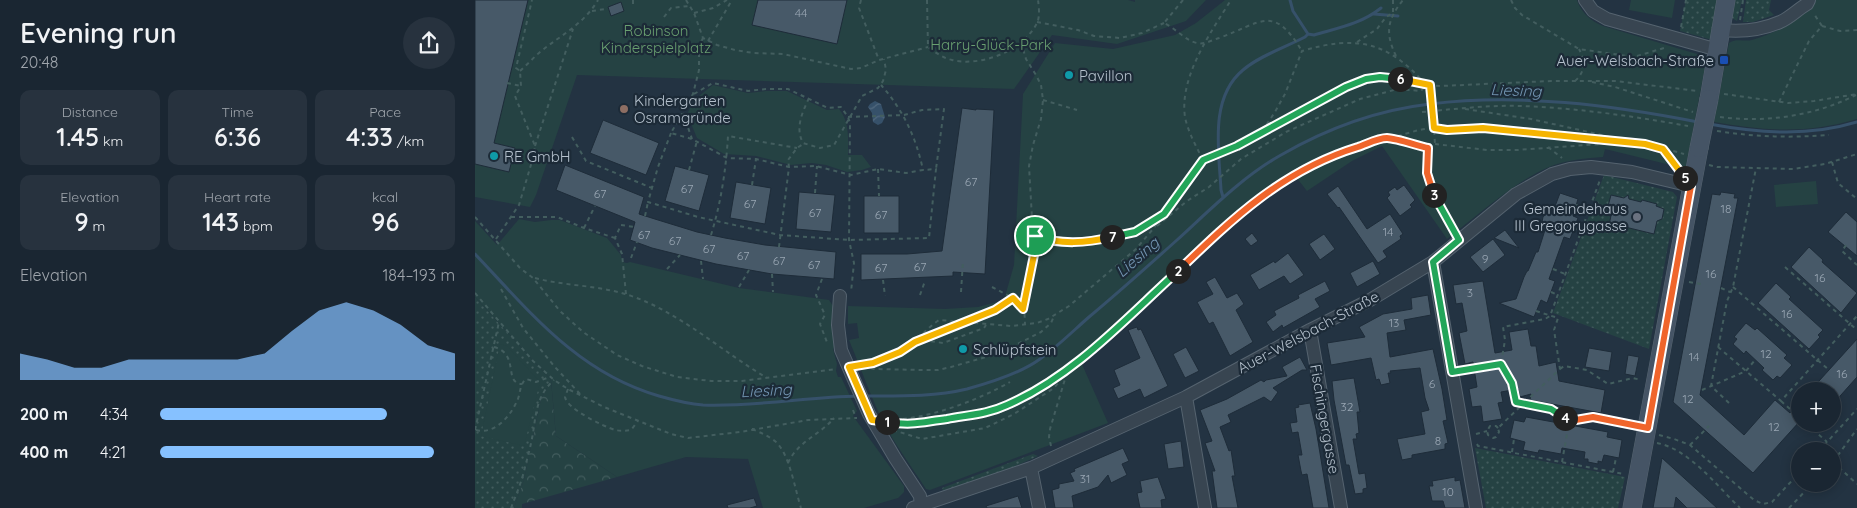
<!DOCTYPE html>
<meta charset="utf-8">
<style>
:root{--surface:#1a2632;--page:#27323e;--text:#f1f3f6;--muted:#9fa5ac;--line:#38434d;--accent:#86c1ff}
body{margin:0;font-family:Quicksand,sans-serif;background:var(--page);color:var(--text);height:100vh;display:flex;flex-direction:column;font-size:19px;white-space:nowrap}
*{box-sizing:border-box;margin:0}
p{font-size:16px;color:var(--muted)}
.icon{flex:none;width:28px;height:28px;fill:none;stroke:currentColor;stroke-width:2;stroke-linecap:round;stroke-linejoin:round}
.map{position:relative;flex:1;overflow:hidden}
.side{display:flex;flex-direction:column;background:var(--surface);width:475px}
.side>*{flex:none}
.controls{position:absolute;left:1316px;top:382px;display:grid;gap:10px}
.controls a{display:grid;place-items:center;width:50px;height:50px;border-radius:50%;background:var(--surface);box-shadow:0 2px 12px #0003,0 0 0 1px var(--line);font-size:25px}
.pin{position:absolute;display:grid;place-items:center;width:42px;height:42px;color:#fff;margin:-21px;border:2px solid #fff;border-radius:50%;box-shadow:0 1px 5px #0007}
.km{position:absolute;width:25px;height:25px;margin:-12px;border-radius:50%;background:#222;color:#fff;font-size:14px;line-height:25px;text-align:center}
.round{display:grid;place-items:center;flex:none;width:52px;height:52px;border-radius:26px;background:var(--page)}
.summary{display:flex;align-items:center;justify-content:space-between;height:85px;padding:0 20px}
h1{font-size:28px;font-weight:600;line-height:38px}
.metrics{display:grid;grid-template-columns:repeat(3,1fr);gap:8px;height:85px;padding:5px 20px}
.metrics div{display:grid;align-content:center;border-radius:10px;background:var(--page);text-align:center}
.metrics b{font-size:25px;font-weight:600}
.metrics small{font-size:14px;font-weight:400}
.metrics p{font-size:14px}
.chart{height:140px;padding:10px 20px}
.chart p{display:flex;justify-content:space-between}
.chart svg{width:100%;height:90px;margin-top:5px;fill:var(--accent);opacity:.7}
ul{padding:0 20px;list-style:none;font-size:16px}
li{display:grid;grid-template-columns:80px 60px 1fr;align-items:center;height:38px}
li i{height:12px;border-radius:6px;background:var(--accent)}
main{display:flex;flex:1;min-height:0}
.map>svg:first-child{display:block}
.grass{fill:url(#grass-dots)}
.forest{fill:url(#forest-crowns)}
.green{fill:#254243}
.water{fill:url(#water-waves)}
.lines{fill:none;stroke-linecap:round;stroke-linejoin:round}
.stream{stroke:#36516a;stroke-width:3}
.building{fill:#475968;stroke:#1e2c39}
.street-casing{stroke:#55636f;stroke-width:14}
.secondary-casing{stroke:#55636f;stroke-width:19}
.path{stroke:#435e5f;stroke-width:2;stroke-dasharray:4 4;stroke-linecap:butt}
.street{stroke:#384551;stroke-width:12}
.secondary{stroke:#455465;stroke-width:18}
.secondary-bridge-casing{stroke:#55636f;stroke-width:19;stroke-linecap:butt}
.path-bridge{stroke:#435e5f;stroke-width:2;stroke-dasharray:4 4;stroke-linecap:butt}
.secondary-bridge{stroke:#455465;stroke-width:18}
.split-1-casing{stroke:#fff;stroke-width:10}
.split-2-casing{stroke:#fff;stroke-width:10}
.split-3-casing{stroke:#fff;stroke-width:10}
.split-4-casing{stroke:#fff;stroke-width:10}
.split-5-casing{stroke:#fff;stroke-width:10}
.split-6-casing{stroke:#fff;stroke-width:10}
.split-7-casing{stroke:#fff;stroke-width:10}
.split-8-casing{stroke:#fff;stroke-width:10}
.split-1{stroke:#f5b400;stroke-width:6}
.split-2{stroke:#22a559;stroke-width:6}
.split-3{stroke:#f0652b;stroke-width:6}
.split-4{stroke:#22a559;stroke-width:6}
.split-5{stroke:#f0652b;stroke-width:6}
.split-6{stroke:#f5b400;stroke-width:6}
.split-7{stroke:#22a559;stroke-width:6}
.split-8{stroke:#f5b400;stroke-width:6}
.transit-dot{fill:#1a4fb4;stroke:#1c2a37;stroke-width:2}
.culture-dot{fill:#0f9aa8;stroke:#1c2a37;stroke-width:2}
.education-dot{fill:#8d6e63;stroke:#1c2a37;stroke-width:2}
.worship-dot{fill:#6b7280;stroke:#1c2a37;stroke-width:2}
.labels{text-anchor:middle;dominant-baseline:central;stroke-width:4.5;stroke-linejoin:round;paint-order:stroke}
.number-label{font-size:12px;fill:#99a6b3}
.park-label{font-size:15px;fill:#699f70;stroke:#1c2a37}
.poi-label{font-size:15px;fill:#b4c0cc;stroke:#1c2a37;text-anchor:start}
.street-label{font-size:15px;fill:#b4c0cc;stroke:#1c2a37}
.water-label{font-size:16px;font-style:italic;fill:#7294b1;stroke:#1c2a37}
</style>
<main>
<section class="side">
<div class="summary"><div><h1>Evening run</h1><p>20:48</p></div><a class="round"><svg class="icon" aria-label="share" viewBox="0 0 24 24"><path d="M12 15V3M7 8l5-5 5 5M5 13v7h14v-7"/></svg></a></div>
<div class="metrics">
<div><p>Distance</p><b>1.45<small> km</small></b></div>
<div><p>Time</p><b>6:36</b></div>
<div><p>Pace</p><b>4:33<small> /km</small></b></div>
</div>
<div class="metrics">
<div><p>Elevation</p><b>9<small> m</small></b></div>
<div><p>Heart rate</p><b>143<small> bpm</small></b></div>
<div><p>kcal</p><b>96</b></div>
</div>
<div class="chart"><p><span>Elevation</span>184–193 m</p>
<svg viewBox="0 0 160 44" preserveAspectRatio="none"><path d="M0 44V31L10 34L20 38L30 38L40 34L50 34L60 34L70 34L80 34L90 31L100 20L110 10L120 6L130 10L140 17L150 27L160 31V44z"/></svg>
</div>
<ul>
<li><b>200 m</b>4:34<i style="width:77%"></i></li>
<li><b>400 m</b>4:21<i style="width:93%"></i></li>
</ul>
</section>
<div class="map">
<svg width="1382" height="508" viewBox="0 0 1382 508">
<defs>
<pattern id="grass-dots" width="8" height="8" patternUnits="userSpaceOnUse" patternTransform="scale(1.25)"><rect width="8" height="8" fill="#254243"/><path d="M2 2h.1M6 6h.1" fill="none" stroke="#425c5d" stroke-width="1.8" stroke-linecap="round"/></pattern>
<pattern id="forest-crowns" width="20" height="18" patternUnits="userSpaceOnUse" patternTransform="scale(1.25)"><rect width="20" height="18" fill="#254243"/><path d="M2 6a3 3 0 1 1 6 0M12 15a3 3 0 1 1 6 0" fill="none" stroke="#425c5d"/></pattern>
<pattern id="water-waves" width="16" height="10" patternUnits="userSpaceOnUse" patternTransform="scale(1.25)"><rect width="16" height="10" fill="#36516a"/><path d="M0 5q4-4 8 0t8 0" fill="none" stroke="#51687e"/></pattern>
</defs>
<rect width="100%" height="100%" fill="#233342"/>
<path class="grass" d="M1211,0H1246L1239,35L1234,39L1205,31Z
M1257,0H1267L1262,21L1257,18Z
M1271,0H1296L1294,10L1299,15L1278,22H1268Z
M1129,175L1198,192L1202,197L1174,349L1078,313Z
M0,297L76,380L66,399L49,480L39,508H0Z
M1000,448L1150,477L1143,508H1011Z
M558,454L563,456L515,477L469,492L467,488Z"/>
<path class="forest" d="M76,380L81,436L142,477L47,504V508H39L49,480L66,399Z"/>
<path class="green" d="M53,0H283L278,25L361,44L372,0H653L660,2V0H731L711,21L642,44L577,35L539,89L102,75L61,195L55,207L0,197V134L35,75Z
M750,0H1102C1106,13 1116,21 1128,26L1232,57L1211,166L1208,168L1130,149L1128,157C1111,158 1095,160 1079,165C1045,177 1002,216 972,239L907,146L877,161L832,191L821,177L767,216L606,362L633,423L455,490L451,489C436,466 419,443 406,418C394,392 385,366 374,340L384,338L382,323L373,324V306L470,309L503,307L529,300L539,265L548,94L580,43L638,49L700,35L721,23Z
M1156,0H1200L1197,18L1154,10Z
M1341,0H1382V119C1334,134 1288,131 1239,122L1254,43C1262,38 1269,42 1277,40C1300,33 1328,20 1341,0Z
M238,85L273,93L291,91H312L352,110L364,109C375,122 373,139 373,155H387L396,167L387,170L372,172L351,165L337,163L316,165L281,156L249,154L222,138L212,114L220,99Z
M1341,181L1343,204L1301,207L1299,185Z
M44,219L60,222L76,220H85L132,238L146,255L147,262L152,263L155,262L264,288L354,300L358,306V324L361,345L358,349L362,364L361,371L363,377H366L382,411L378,416L429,486V492L423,498L389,508H288L273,459L211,457L142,477L81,436L76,380L0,297V221L22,245Z
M25,344L32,346L65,382L49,446L6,436Z"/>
<path class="water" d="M400,101L406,104L410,117L407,123L403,125L398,122L397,113L393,107L395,104Z"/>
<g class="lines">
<path class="stream" d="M899,14L923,16
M833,34L839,35C863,28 886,24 906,8
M1234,124C1284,133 1333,137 1382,122
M748,197L746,190C744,151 734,98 768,70C784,56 811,47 830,37L833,34L818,11L815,0
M0,254C55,312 103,373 184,396C198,400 213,404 228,405C280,407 332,397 384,396
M390,396C424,396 459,397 492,389C514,383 546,373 565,359C582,347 598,331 614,317C644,292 673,266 702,240C735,210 767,177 806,155C851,129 903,110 955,104C1044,93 1136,105 1223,122"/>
</g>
<path class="building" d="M0,0H53L19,143L40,148L34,172L0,164Z
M283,0H372L362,44L277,25Z
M146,2L149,11L136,16L133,7Z
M593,70L600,71L598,78L594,79L589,75L590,72Z
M487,108L501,110V109L519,110L510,274L478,272V276L386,280V254H432L467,251Z
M128,120L184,143L171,175L115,153Z
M90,165L169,197L164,214L183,220L222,232L250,238L290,245L361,252L359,279L297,274L241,264L177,248L155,240L160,222L81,190Z
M200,166L234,175L224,211L190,201Z
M261,182L296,188L290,224L255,218Z
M929,185L940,200L935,205L937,207L925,216L912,198L915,195L913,192L920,187L922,190Z
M863,186L892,229L915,214L928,234L925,236L926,239L908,251L912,257L903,263L864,207L863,208L852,194Z
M324,192L360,195L356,232L321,229Z
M1246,192L1260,194L1259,198H1263L1225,395L1269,435L1300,400L1315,413L1325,402V421L1278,473L1198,402L1237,194L1245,195Z
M1085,193L1103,199L1098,216L1103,218L1095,239L1089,237L1074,279L1080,281L1072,303L1066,300L1059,317L1024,303L1041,299L1049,277L1052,271H1053L1061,252H1063L1070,230L1067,228L1069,223L1067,222L1068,217L1071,212L1073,213L1075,207L1079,209Z
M1136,195L1149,198L1153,195L1154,199L1166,202L1167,200L1182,204L1181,206L1189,209L1187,219L1182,221L1179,234L1146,226L1145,228L1134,225L1137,211L1132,210Z
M389,196H424V233H389Z
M1371,212L1382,222V256L1353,232Z
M1030,230L1044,248L1019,238Z
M777,233L783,241L776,246L770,239Z
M849,234L860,249L845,260L834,244Z
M1018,239L1030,255L1008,272L995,257Z
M1334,247L1348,260L1347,262L1382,293L1366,313L1316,267Z
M813,253L829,275L815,284L809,276L784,290L775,275L799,261L800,263Z
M898,261L905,274L882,287L875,273Z
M740,277L752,298L762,293L769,304L761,310L778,342L755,356L738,322L734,324L722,302L738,294L731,282Z
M850,281L855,291L840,299L845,307L808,328L807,325L798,332L791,322L801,315L799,311L824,298L823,295Z
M1008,281L1020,353L1037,350L1034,332L1053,329L1056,346H1061L1064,366L1081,362L1084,381L1130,390L1126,413L1055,400L1056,394L1045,397L1043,389L1026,392L1028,402L1023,403L1027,419L1008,422L1006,406L997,407L994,389L1002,387L998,362L990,364L984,333L992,331L987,303L981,304L978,285Z
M1301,283L1316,297L1314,299L1348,330L1343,335L1345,337L1334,349L1283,303Z
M953,295L956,315L929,320L931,330L912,333L915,357L958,349L967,389L972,420L968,421L973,443L970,444V449L937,455V458L927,460L922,439L950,434L946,412L954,410L950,398L945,368L915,371L916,373H913L915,383L906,385L904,379L901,380L896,358L856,365L852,343L890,337L884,327L908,314L937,309L936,298Z
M1271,323L1280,330L1282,328L1312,355L1309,358L1317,365L1305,378L1302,376L1298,380L1287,370L1289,368L1271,351L1269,354L1258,344L1262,339L1259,337Z
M662,327L663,330L666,329L693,386L669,398L665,389L643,399L638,388L645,385L639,370L665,358L653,330Z
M1382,339V377L1358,404V391H1335Z
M711,347L724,371L710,378L698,354Z
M1114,348L1137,352L1134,371L1110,367Z
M1153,355L1164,357L1160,376L1150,374Z
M825,357L832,370H827L798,388L803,392L796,402L789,397L753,415L756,422L745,427L754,451L756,450L760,476H757L763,508H742L737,471H740L730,443L737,441L725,410L752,399L786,380L789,382L791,380L812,376L807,367Z
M879,378L885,412H882L884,433L881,434L882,439H878L884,474L890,473L892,488L888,489V493L880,494L874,465H871L859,400L857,381Z
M835,403L841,429L854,508H838L832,474L827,475L826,471L823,455H827L823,432L817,433L815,423L822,422L820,408L824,407L823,405Z
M1051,417L1133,432L1132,437L1147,440L1144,458L1129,455L1127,462L1123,461V464L1113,462V459H1109L1110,452L1087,448L1086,454L1064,450L1063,453L1048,450L1050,442L1035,438L1039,420L1049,422Z
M706,441L709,467L693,469L689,444Z
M648,448L654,461L647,464L652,475L636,483L633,475L623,487L597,496L599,508H580L577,490L584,488V484L599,481L595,473L600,471L599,469Z
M1187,458L1242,508H1212L1201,497L1199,508H1178Z
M683,477L691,499L686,500L687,508H665L662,493L667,492L665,481Z
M980,477V481L985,480L990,508H970L968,501H957L954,486H958L957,481Z
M543,496L547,508H512L511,506Z
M279,498L282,506L275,508H253L252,505Z"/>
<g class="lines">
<defs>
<path id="street" d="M1110,0L1118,11L1132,19L1243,50
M1246,30C1266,32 1287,30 1305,22C1315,18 1323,9 1332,4L1334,0
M958,262L1001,508
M365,296L363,325L366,350L394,414L420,458L445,496L446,508
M835,330L866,508
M711,397L730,508
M556,468L564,508
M438,508L556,468L711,397L835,330L895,300L958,262L1041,194L1077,174L1095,169L1116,167L1157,172L1216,186"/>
<path id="secondary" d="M1234,99L1251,0
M1157,508L1224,148"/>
</defs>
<use href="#street" class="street-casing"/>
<use href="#secondary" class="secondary-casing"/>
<path class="path" d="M158,0V7
M211,0L219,13L228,38L242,45L260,50L278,53L308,54L376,69L386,68L404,60L453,47
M386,0L384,8L404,60
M452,0L453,47C461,53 468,58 477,60C506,67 548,51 562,23C565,17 564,7 563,0
M708,0L689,23C700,28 711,41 722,43C729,45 737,40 744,38C788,22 798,4 827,51
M1036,0L1040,8L1047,15L1104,49L1159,57L1189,48
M117,11L130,9
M219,13L238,8L252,0
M189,17L196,8L214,6
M1265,20L1268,0
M562,22L603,30L619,36L645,38L667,33L689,23
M1347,26L1365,31L1382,30
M1206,27L1211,0
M228,38L224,46V70L218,94L196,133L217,139L252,158L281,159L314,167L341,166L376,175L403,169L431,173L448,170C441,137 428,110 406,85
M233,41L257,0
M546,42L551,59L561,75L566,85L568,100L566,119L558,145L554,166L557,218L561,240L559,255L549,302L550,324
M882,42L902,29L911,17L918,13V0
M921,56C910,33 912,20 928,0
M45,71C52,65 58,58 65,52C86,35 109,24 123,0
M1100,81C1111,71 1110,61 1104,49
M1117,82L1140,87L1218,112
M32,83L46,86
M955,85L957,102
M219,94L238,83L273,91L291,89H313L353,108L366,107L373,117L375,123L374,240L379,263L376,292
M1249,94L1313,103L1339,101L1382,94
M334,98C327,113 320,128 328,143L345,148L359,145L387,96L403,88L408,81L411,70L409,59
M568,100L602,110
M1304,102L1334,41L1347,26L1339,14
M990,109L1056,119L1149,140
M947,112C980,109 1013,105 1046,106C1102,108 1157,116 1213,126
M208,113L217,139
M958,115L960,144L953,149C951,186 960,198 978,230
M373,117L429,115L447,110L469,109L461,169
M1245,117C1291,123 1339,116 1381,95
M1242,131C1281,137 1315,138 1354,135
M196,133L183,167L173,202L223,217L305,235L374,240L454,238L461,169L448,170
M97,137L111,161L177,188
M915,138C929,135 945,128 960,128C1018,128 1075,135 1133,141
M960,144L1012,150H1042L1154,142L1170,143L1209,154
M60,146L98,29
M1073,147L1087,158
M1187,149L1204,171
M728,160C721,146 713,132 710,117C704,77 736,32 756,0
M1357,162L1363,183L1382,199
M1234,165L1242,167L1318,169L1350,164L1382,154
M403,169L404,196
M214,170L222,141
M277,185L281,159
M340,193L342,166
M1101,205L1114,210
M170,216L173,202
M0,217L45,268L58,278L85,311L108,332L142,355L167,366L202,377L236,381H267L361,369
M36,217H82L109,228L140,238
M682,226L712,201L734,187L766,159L811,132L885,99L923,89L946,91L951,85C913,41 881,35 827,51L810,94L800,112L786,133
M109,228L120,206
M1099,228L1106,231
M236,235C246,203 251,169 253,136L322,148
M561,236L578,242L606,243L634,238L660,232L687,216
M21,239L44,205L58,158L60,146L40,96L46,86L45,71L41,68L57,0
M1371,245L1367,251L1382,265
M304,247L314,167L313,160L322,148L328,144
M156,258L162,242
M226,261L228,279
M1310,267L1382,330
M192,269L205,255
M1078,269L1090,274
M297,274L298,292
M60,278C90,286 121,285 150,294C201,309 246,351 292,378
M347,279L341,295L350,315L345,324L353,345
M408,280L410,296
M1214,282L1226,284
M264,287L274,270
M517,287L538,298L548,308
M1258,287L1354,370
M1246,288L1255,292
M26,289L48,328L79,366L106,395
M486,292L488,261
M1076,292L1083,295
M0,293L58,361L79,380L93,389L129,407L196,434L213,438L265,432L333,420L382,418
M151,294L147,254L140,238L146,225L159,227
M445,295L450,281
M1061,311L1083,318L1079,330L1085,369L1048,404L1041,402L1037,383L1026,364L1030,340L1028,327L1070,319L1075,316L1125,180
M494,322L520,310L538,298
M448,340L468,343L509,328L511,325
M440,342L489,323
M19,347C45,354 28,383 47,384
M1243,347L1306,401L1382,316
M385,365C404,362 425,354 440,341C448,334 455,326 464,320L536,326L562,323L573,319L594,306L661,249L678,229L728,160L762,145L871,87L891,79L917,77L951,85L966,86L1076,81H1141L1222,91
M388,366L399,369L447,370H463L476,367L525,353L566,332L576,323L579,316
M1085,369L1089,366L1112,370L1133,384L1158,378L1166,380
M988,371L1032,362
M93,389L90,397C92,409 128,426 140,430C145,431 150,431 156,430L163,421
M1227,390L1271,371L1280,360
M1306,401L1325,418
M1254,403L1236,386L1252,301L1258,287L1281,168
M378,410L381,418
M412,420C450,420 502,401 535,382
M412,422C438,426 447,422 472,419C493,415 512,414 532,405C556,395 575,379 597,366
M1332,424L1352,442
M1023,428L1021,426H1015L1012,431L1013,435L1018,438L1021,437L1024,432L1023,428L1048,404L1076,409L1095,421L1118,417L1159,425
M277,429C286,433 294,436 301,442C315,455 320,490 326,508
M0,430L24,322
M1,430C19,435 35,417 42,401C46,393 44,385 51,379L61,382L75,377
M418,430L447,439L510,428L539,414L579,388L597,366L630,338L765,213L792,191L828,170L852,159L873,150L909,138L918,139L953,149
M1001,434L1012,431
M1184,435L1199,439L1215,445L1279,500L1288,504L1297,502L1325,472
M1182,443C1214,449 1242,486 1265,508
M1002,444L1003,446L1149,474
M1215,445L1234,426
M576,446L574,437L575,429L590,379
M1348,447L1352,451
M1344,451L1382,409
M1037,452L1039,439
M1087,462L1095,417
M1358,462L1382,429
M1358,462L1382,484
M313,463C323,441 345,435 359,418
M1138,472L1141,458
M36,508C41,495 47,481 50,467C53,456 56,445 58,433C61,413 62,395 79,380
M1314,508L1337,484"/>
<use href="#street" class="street"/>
<use href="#secondary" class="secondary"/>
<defs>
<path id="secondary-bridge" d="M1224,148L1234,99"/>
</defs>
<use href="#secondary-bridge" class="secondary-bridge-casing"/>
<path class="path-bridge" d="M957,102L958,115"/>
<use href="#secondary-bridge" class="secondary-bridge"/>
</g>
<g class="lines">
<defs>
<path id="split-1" d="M412,422L397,420L374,367L398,363L425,352L440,342L520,310L538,298L548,309L559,255L560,236"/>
<path id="split-2" d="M412,422C439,426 447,422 472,419C493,415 513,414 532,405C599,376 650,319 703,271"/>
<path id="split-3" d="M703,271C758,218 808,170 883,147C892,144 903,138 912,138C920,138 944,146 953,148L952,173L959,195"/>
<path id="split-4" d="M959,195L984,240L958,262L977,372L1026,364L1037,383L1041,402L1076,409L1090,418"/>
<path id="split-5" d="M1090,418L1095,421L1118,417L1173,428L1216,186L1210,178"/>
<path id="split-6" d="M925,79L955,85L959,128L972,130L1008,128L1170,144L1188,149L1210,178"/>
<path id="split-7" d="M637,237L660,232L689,214L728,160L762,146L871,87L891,79L905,77L925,79"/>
<path id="split-8" d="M560,236C586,245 611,243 637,237"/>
</defs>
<use href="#split-1" class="split-1-casing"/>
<use href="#split-2" class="split-2-casing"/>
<use href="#split-3" class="split-3-casing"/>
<use href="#split-4" class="split-4-casing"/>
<use href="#split-5" class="split-5-casing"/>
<use href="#split-6" class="split-6-casing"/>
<use href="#split-7" class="split-7-casing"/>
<use href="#split-8" class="split-8-casing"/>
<use href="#split-1" class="split-1"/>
<use href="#split-2" class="split-2"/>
<use href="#split-3" class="split-3"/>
<use href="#split-4" class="split-4"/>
<use href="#split-5" class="split-5"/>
<use href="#split-6" class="split-6"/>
<use href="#split-7" class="split-7"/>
<use href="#split-8" class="split-8"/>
</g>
<rect class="transit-dot" x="1244" y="55" width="10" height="10" rx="2.5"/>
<g class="culture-dot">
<circle cx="594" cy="75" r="5"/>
<circle cx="19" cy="156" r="5"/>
<circle cx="488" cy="349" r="5"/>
</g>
<circle class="education-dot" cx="149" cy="109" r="5"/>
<circle class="worship-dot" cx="1162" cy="217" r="5"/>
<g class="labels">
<g class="number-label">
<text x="326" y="12">44</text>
<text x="496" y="181">67</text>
<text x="212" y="188">67</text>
<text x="125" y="193">67</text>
<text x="275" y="203">67</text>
<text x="1251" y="208">18</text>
<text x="340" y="212">67</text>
<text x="406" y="214">67</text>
<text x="913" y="231">14</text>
<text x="169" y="234">67</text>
<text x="200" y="240">67</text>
<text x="234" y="248">67</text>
<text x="268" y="255">67</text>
<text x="1010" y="258">9</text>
<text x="304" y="260">67</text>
<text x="339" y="264">67</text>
<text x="445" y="266">67</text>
<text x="406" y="267">67</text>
<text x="1236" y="273">16</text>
<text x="1345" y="277">16</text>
<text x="995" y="292">3</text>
<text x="1312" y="313">16</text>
<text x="919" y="322">13</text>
<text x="1291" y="353">12</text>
<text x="1219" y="356">14</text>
<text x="1367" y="373">16</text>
<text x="957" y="383">6</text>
<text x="1213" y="398">12</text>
<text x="872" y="406">32</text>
<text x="1299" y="426">12</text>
<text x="963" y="440">8</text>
<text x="610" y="478">31</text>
<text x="973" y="491">10</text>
</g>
<g class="park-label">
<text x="181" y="30">Robinson<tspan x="181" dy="17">Kinderspielplatz</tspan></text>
<text x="516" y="44">Harry-Glück-Park</text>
</g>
<g class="poi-label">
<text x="1239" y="60" text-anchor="end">Auer-Welsbach-Straße</text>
<text x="604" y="75">Pavillon</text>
<text x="159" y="100">Kindergarten<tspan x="159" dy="17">Osramgründe</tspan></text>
<text x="29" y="156">RE GmbH</text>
<text x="1152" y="208" text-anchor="end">Gemeindehaus<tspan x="1152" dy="17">III Gregorygasse</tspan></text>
<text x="498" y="349">Schlüpfstein</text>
</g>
<g class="street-label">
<text transform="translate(833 332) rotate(-28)">Auer-Welsbach-Straße</text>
<text transform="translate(850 419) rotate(80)">Fischingergasse</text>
</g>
<g class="water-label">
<text transform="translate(1041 90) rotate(2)">Liesing</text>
<text transform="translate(662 257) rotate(-41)">Liesing</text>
<text transform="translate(291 390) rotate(-3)">Liesing</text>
</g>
</g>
</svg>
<div class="controls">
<a>+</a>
<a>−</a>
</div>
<div class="pin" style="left:560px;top:236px;background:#1e9e55"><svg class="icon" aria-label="arrive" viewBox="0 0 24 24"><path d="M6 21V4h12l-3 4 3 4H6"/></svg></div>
<b class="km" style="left:412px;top:422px">1</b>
<b class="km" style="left:703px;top:271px">2</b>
<b class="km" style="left:959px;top:195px">3</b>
<b class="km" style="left:1090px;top:418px">4</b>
<b class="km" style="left:1210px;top:178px">5</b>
<b class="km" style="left:925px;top:79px">6</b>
<b class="km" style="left:637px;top:237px">7</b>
</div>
</main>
